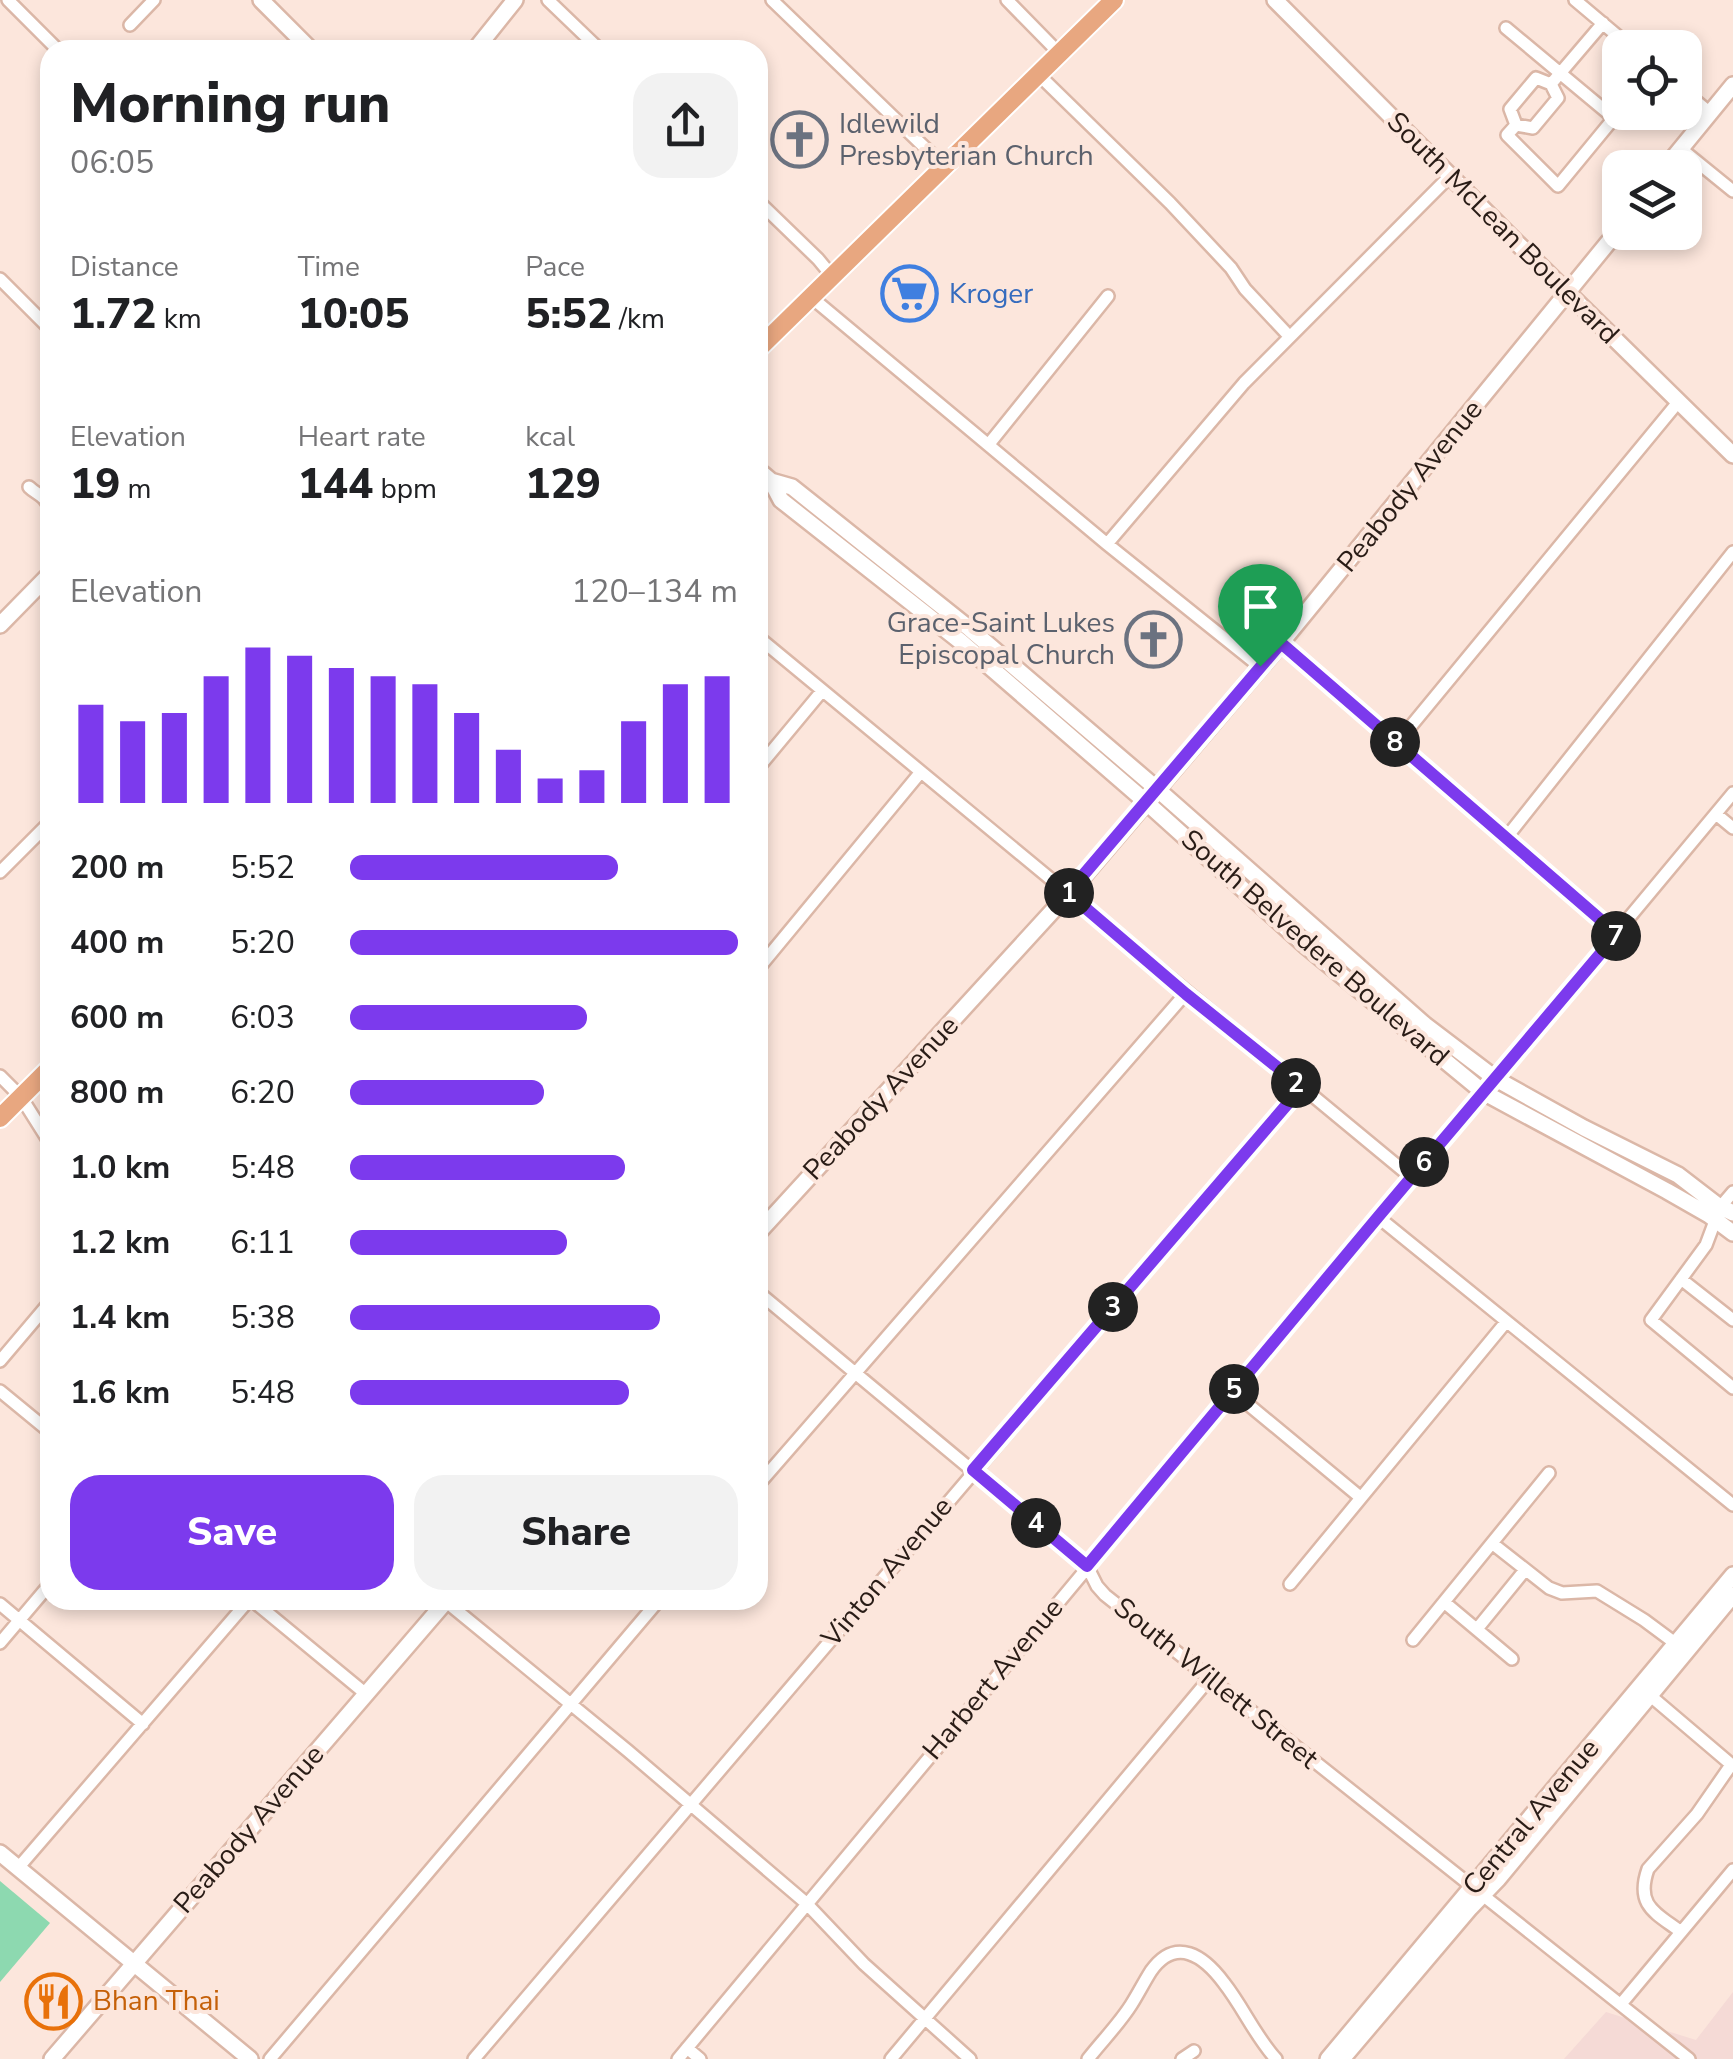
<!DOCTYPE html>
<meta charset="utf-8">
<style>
:root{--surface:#fff;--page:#f2f2f2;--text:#202124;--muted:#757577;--accent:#7c3aed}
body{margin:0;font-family:"Nunito Sans",sans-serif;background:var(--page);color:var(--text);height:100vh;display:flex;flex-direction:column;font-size:38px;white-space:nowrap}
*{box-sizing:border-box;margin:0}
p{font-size:32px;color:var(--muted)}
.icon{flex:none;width:55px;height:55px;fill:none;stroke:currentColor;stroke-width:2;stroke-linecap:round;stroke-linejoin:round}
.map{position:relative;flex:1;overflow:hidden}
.details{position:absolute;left:40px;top:40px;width:728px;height:1570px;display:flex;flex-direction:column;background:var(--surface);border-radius:30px;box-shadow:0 5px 15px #0003}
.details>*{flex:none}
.controls{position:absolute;left:1602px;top:30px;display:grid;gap:20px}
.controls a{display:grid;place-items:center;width:100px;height:100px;border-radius:20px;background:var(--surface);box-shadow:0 5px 15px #0003;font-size:50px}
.pin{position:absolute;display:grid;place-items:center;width:85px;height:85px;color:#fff;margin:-102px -42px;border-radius:50% 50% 50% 0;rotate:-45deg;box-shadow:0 0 10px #0007}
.pin .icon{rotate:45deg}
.km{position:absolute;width:50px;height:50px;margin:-25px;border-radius:50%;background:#222;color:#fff;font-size:28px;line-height:50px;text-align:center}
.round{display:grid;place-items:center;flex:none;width:105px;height:105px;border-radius:30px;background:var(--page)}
.headline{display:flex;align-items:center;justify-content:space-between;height:170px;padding:0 30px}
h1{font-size:55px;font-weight:800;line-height:75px}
.metrics{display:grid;grid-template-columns:repeat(3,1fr);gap:15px;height:170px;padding:10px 30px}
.metrics div{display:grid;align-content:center}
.metrics b{font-size:42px;font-weight:800}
.metrics small{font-size:28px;font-weight:400}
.metrics p{font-size:28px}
.chart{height:280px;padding:20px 30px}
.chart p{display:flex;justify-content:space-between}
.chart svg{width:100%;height:180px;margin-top:10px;stroke:var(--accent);stroke-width:6}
.primary-button{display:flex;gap:20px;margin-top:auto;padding:20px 30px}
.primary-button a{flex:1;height:115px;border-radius:30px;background:var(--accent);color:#fff;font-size:40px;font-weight:800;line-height:115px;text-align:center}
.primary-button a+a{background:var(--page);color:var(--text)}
ul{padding:0 30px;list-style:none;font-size:32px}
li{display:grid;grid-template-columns:160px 120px 1fr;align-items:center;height:75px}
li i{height:25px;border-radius:12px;background:var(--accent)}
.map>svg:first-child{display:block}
.industrial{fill:#f5dad6}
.green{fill:#8dd9b0}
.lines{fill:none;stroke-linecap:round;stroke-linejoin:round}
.street-casing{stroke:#dbb7a7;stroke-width:16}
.secondary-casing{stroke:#dbb7a7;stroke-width:20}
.primary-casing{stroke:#fff;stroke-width:22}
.street{stroke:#fff;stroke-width:11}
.secondary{stroke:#fff;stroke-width:15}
.primary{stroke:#e8a780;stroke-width:18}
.route-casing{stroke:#fff;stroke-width:20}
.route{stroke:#7c3aed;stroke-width:12}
.labels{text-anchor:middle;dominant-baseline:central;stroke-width:8;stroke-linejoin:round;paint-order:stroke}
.worship-label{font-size:28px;fill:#5b616d;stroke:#fce6dc;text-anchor:start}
.street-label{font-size:28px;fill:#291c16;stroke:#fce6dc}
.shop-label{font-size:28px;fill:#366cbe;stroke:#fce6dc;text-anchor:start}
.food-label{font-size:28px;fill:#c56008;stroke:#fce6dc;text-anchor:start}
</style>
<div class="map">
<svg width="1733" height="2059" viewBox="0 0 1733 2059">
<rect width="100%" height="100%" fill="#fce6dc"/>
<path class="industrial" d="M1733,1992V2059H1564L1606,2012L1696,2040Z"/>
<path class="green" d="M0,1881L50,1923L0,1982Z"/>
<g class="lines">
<defs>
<path id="street" d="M8,0L58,50
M548,0L600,50
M772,0L945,167
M1007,0L1060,54
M1575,0L1632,48
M130,25L154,0
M1506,28L1614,118L1558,186L1507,135L1516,125L1533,128L1558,98L1551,84
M1039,75L1170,203L1231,268L1245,289L1289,336
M1685,92L1710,113
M1516,125L1510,109L1536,78L1551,84L1603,23
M1680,148L1733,191
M758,201L818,259L832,276
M0,279L50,329
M811,297L1107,544L1259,666
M989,444L1108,296
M29,487C37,495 45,495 49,508
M1107,544L1244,383L1450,176
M758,637L1411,1177
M1281,643L1617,934
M1397,743L1679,401
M758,768L822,691
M1716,814L1733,828
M1506,838L1733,552
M0,872L50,822
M758,969L920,773
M0,1076L21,1097L50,1143
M1721,1206L1733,1192
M1378,1217L1733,1505
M1715,1221L1706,1245L1651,1320L1733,1388
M1681,1279L1733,1320
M758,1292L1087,1566L1097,1586L1105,1595L1689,2059
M0,1361L50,1302
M0,1391L50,1432
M1232,1391L1360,1497
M758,1485L1186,993
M1493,1544L1549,1588L1562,1593L1597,1591L1644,1620L1679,1646
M1290,1584L1506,1322
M252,1600L366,1694
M444,1600L628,1751L806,1903L864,1964L970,2059
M1444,1602L1512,1659
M0,1604L143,1724
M1477,1629L1525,1570
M1413,1640L1549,1473
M0,1643L50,1584
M1646,1692L1733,1766
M18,1868L249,1600
M1681,1932C1656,1913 1635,1906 1648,1869L1697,1814L1731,1765
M1621,2004L1733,1870
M687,2048L700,2059
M270,2059L659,1600
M474,2059L1302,1087
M678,2059L1733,793
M891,2059L1210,1678
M1088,2059C1102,2041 1119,2024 1131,2005C1138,1994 1144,1982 1151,1971C1176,1936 1204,1956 1224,1983C1243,2007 1255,2036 1276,2059
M1182,2059L1194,2051"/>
<path id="secondary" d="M261,0L311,50
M1275,0L1516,242L1733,455
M475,50L515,0
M1665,168L1733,85
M758,470L771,481L792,487L970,629L1157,789L1425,1025L1496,1079L1584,1128L1678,1175L1717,1205L1733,1213
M771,481L781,500L960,641L1146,802L1306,946L1483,1092L1667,1191L1709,1215L1733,1233
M0,625L50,574
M758,1233L1069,893L1281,643L1620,228
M0,1853L250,2059
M52,2059L447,1600
M1328,2059L1733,1575
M1342,2059L1470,1908L1498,1879L1733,1595"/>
<path id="primary" d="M758,349L1114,0
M0,1118L50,1068"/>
</defs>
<use href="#street" class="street-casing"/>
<use href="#secondary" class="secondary-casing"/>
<use href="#primary" class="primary-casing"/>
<use href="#street" class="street"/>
<use href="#secondary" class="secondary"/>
<use href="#primary" class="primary"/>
</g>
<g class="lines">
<defs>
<path id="route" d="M1281,643L1617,934L1378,1217L1087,1566L973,1470L1302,1087L1186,994L1068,893Z"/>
</defs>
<use href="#route" class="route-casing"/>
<use href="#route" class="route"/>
</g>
<defs>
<symbol id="church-ring" viewBox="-11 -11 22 22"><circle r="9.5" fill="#fce6dc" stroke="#6b7280" stroke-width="1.5"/><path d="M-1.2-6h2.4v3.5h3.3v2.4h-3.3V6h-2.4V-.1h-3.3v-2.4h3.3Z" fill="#6b7280"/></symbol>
<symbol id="supermarket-ring" viewBox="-11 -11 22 22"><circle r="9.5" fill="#fce6dc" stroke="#3f7fe0" stroke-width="1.5"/><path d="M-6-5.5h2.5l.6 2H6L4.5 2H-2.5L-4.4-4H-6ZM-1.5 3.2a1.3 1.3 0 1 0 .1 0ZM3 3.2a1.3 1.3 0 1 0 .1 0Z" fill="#3f7fe0"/></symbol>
<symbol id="restaurant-ring" viewBox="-11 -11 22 22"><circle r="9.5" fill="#fce6dc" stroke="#e8710a" stroke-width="1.5"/><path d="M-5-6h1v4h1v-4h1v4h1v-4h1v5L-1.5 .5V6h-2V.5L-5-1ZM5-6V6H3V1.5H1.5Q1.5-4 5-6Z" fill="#e8710a"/></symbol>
</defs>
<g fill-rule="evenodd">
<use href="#church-ring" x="768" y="108" width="63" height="63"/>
<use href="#supermarket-ring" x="878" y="262" width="63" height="63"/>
<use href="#church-ring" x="1122" y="608" width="63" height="63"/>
<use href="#restaurant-ring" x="22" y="1970" width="63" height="63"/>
</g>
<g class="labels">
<g class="worship-label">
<text x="839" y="124">Idlewild<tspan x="839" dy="32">Presbyterian Church</tspan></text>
<text x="1115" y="623" text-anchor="end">Grace-Saint Lukes<tspan x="1115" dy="32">Episcopal Church</tspan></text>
</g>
<g class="street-label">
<text transform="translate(1503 228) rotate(45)">South McLean Boulevard</text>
<text transform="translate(1410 486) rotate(-51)">Peabody Avenue</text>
<text transform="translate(1315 948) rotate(41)">South Belvedere Boulevard</text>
<text transform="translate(881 1098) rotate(-47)">Peabody Avenue</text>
<text transform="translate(887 1572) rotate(-50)">Vinton Avenue</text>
<text transform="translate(993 1679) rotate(-50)">Harbert Avenue</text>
<text transform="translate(1216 1683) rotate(39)">South Willett Street</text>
<text transform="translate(1531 1817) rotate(-50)">Central Avenue</text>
<text transform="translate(249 1829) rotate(-49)">Peabody Avenue</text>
</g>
<g class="shop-label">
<text x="949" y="294">Kroger</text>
</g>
<g class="food-label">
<text x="93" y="2001">Bhan Thai</text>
</g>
</g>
</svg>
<div class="controls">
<a><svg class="icon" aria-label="locate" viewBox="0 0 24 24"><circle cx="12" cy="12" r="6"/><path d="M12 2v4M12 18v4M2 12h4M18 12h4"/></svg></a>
<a><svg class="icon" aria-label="layers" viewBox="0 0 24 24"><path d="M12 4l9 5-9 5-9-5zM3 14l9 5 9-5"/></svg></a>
</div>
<div class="pin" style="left:1260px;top:666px;background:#1e9e55"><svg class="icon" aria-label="arrive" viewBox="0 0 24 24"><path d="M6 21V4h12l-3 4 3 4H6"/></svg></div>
<b class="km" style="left:1069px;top:893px">1</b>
<b class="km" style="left:1296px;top:1083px">2</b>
<b class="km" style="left:1113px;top:1307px">3</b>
<b class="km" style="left:1036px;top:1523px">4</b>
<b class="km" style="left:1234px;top:1389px">5</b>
<b class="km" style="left:1424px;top:1162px">6</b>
<b class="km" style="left:1616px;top:936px">7</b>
<b class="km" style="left:1395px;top:742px">8</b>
<section class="details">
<div class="headline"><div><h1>Morning run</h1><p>06:05</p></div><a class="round"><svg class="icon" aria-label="share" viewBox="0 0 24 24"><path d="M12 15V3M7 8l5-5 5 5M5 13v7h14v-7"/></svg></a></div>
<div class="metrics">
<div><p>Distance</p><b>1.72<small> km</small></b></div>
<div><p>Time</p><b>10:05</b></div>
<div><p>Pace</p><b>5:52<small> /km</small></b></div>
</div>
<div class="metrics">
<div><p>Elevation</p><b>19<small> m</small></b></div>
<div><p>Heart rate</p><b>144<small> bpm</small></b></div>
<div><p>kcal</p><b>129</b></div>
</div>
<div class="chart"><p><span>Elevation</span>120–134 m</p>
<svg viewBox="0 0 160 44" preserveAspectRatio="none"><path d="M5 44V20M15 44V24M25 44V22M35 44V13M45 44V6M55 44V8M65 44V11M75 44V13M85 44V15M95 44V22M105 44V31M115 44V38M125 44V36M135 44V24M145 44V15M155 44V13"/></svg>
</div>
<ul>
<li><b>200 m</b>5:52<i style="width:69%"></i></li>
<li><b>400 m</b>5:20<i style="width:100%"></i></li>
<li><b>600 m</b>6:03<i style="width:61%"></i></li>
<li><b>800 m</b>6:20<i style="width:50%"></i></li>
<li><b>1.0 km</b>5:48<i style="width:71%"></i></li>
<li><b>1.2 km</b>6:11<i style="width:56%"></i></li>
<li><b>1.4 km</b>5:38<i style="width:80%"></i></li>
<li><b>1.6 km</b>5:48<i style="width:72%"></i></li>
</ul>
<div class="primary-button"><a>Save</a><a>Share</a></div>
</section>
</div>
